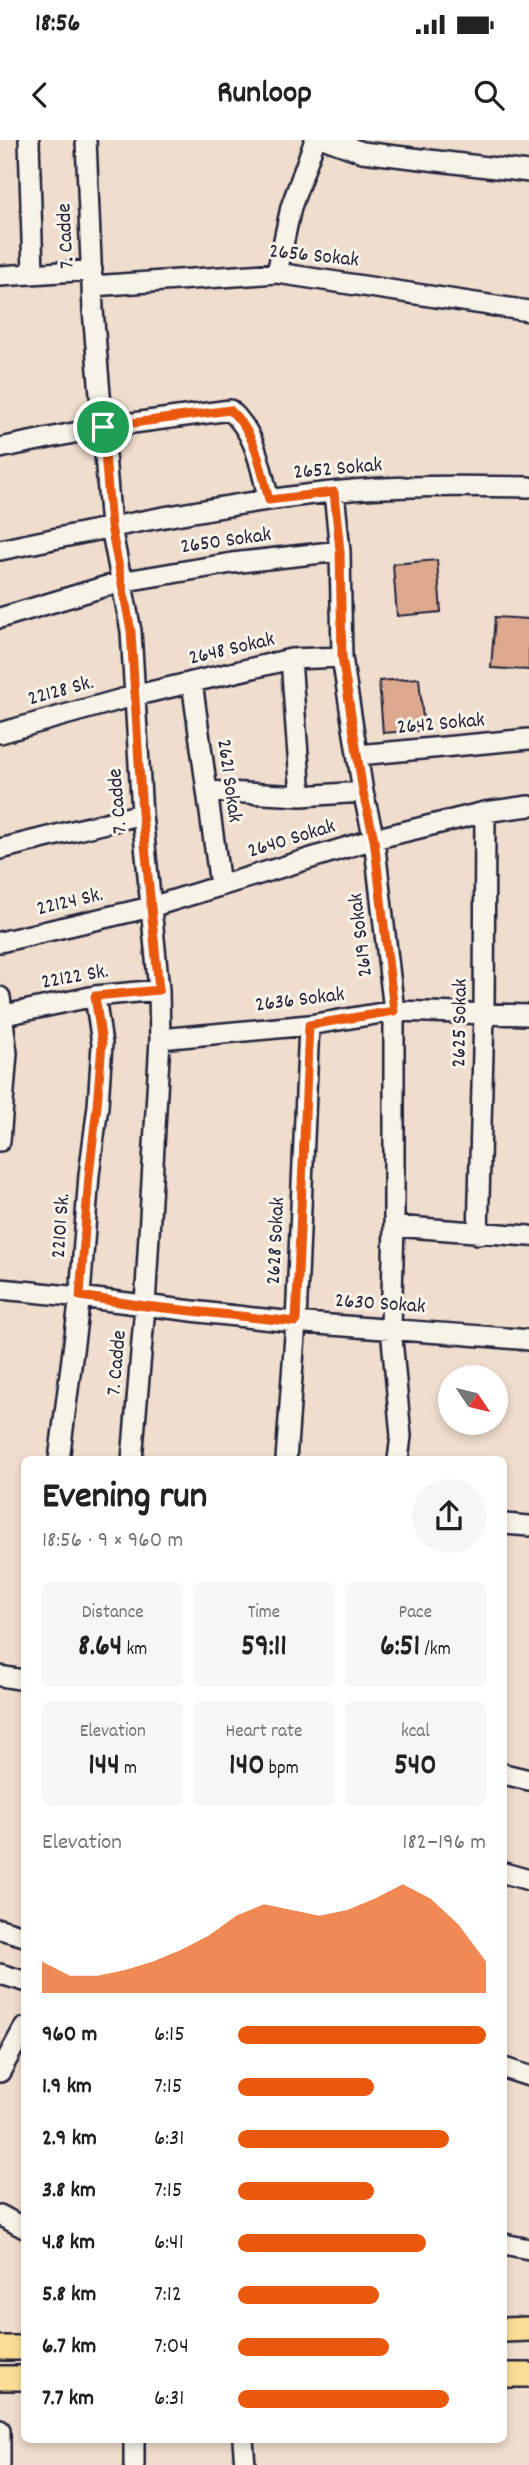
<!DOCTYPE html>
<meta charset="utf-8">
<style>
:root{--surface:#fff;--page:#f6f6f6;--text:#222;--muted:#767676;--accent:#ea580c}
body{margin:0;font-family:Dekko,sans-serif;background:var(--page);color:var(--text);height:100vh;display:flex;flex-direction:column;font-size:26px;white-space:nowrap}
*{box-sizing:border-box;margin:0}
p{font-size:23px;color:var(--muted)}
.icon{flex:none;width:38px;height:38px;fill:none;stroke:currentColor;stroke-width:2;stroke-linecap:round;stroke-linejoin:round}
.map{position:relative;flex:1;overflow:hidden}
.sheet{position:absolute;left:21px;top:1316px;width:486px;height:987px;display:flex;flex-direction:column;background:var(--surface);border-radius:10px;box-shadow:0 4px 10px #0003}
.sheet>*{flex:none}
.needle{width:46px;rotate:125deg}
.controls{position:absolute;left:438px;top:1225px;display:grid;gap:14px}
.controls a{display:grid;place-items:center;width:70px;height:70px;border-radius:50%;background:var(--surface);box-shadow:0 4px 10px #0003;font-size:35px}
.pin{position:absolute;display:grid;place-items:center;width:60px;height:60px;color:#fff;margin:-30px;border:4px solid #fff;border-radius:50%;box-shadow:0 2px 7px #0007}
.round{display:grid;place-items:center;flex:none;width:74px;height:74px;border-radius:37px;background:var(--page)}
.overview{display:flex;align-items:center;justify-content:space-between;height:119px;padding:0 21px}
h1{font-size:38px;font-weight:800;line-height:52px}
.metrics{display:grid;grid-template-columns:repeat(3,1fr);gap:10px;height:119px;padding:7px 21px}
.metrics div{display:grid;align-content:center;border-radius:10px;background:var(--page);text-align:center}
.metrics b{font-size:30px;font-weight:800}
.metrics small{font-size:19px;font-weight:400}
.metrics p{font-size:19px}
.chart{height:196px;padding:14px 21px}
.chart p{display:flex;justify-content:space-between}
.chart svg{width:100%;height:126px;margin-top:7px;fill:var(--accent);opacity:.7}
ul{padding:0 21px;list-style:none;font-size:23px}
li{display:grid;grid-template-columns:112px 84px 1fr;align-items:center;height:52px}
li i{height:18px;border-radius:9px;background:var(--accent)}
.status{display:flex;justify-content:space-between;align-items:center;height:49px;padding:0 35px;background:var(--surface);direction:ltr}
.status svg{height:19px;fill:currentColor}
header{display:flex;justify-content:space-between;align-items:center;height:91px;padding:0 21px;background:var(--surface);font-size:32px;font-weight:800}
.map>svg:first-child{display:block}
.building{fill:#dca98f;stroke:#22223b;stroke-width:2}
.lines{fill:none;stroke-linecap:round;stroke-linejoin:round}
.minor-casing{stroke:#22223b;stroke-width:24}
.major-casing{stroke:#22223b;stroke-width:28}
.minor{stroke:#f7f3e8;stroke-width:19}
.major{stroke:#fbde96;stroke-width:23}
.route-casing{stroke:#fff;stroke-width:14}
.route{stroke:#ea580c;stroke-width:9}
.labels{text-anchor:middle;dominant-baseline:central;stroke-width:6;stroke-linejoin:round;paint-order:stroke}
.street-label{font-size:21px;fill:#22223b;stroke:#f7f3e8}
</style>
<div class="status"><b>18:56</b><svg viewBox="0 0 49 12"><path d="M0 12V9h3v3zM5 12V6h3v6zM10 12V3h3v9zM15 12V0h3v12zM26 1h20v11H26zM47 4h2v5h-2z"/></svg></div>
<header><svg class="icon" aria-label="back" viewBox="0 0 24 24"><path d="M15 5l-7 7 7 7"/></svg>Runloop<svg class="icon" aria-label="search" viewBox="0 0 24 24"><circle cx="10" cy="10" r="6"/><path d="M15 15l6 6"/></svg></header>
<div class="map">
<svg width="529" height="2325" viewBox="0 0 529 2325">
<rect width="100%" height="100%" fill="#efddcd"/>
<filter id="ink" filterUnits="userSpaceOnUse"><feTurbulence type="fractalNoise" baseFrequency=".0143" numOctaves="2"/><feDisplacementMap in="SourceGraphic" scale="14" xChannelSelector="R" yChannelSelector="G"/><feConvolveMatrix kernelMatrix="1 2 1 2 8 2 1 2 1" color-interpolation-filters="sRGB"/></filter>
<g filter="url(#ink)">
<path class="building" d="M437,420L441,472L397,476L393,424Z
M495,477L529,479V530L491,528Z
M419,538L424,590L383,593L379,541Z"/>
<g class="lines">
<defs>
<path id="minor" d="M29,0L33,133
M86,0L93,170L111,387L131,491L142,674L159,850L160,899L145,1166L132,1320
M328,0L362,12L529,32
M277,133L291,67L315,0
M0,136L92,130
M92,146L277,133L529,171
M0,308L103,287L230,270C257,295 260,326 269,360
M334,352L340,411L342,517L363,652L374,699L394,871V1086L391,1188L401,1296L398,1320
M0,410C110,387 220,364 331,352C397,345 463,346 529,347
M0,478L120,442L232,423L340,411
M291,519L301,656
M192,542L220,745
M0,593L133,556L291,519L342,517
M358,615L529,599
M207,651L301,656L363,652
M0,709L142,674
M0,802L151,767L374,699L485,672L529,666
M0,857L7,913L0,1001
M0,876L95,856L159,850
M160,899L309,885L394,871L529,875
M394,1086L529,1096
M478,1094L484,874L485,672
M0,1149C99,1157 197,1174 296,1182C373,1189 451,1193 529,1200
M59,1320L80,1156L89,1035L98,966L102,904L95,856
M286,1320L296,1182L309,885
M504,1384L529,1386
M0,1536L24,1540
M504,1634L529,1640
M504,1733L529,1740
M0,1789L24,1796
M0,1834L24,1841
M504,1928L529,1936
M0,1932L24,1888
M0,2075L24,2088
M504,2104L529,2109
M0,2290V2325
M134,2300V2325
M243,2300L245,2325"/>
<path id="major" d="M504,2190L529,2189
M0,2208H24
M504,2235H529
M0,2238H24"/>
</defs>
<use href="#minor" class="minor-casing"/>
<use href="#major" class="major-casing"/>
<use href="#minor" class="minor"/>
<use href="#major" class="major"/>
</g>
</g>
<g class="lines" filter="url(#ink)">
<defs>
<path id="route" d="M230,270C257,295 260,326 269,360L334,352L340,411L342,517L363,652L374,699L394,871L309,885L296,1182L145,1166L80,1156L89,1035L97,966L102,904L95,856L159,850L142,674L131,491L111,387L103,287Z"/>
</defs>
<use href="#route" class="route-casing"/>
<use href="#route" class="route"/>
</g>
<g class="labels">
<g class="street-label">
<text transform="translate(67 96) rotate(-93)">7. Cadde</text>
<text transform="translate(314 117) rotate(6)">2656 Sokak</text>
<text transform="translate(338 330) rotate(-5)">2652 Sokak</text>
<text transform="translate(226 402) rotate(-8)">2650 Sokak</text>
<text transform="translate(232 510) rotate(-13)">2648 Sokak</text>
<text transform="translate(61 552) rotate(-15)">22128 Sk.</text>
<text transform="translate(441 585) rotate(-5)">2642 Sokak</text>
<text transform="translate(228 641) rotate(82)">2621 Sokak</text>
<text transform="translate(119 661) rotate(-95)">7. Cadde</text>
<text transform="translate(292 700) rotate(-17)">2640 Sokak</text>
<text transform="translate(70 763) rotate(-13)">22124 Sk.</text>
<text transform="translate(362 795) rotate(-97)">2619 Sokak</text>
<text transform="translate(75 838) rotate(-10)">22122 Sk.</text>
<text transform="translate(300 861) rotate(-7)">2636 Sokak</text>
<text transform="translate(461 883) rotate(-89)">2625 Sokak</text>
<text transform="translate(62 1086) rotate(-86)">22101 Sk.</text>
<text transform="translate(277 1101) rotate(-87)">2628 Sokak</text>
<text transform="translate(380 1165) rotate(4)">2630 Sokak</text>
<text transform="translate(118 1223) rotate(-85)">7. Cadde</text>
</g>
</g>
</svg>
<div class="controls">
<a><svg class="needle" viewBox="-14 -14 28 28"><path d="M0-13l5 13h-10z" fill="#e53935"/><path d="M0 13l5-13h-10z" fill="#767676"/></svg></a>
</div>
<div class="pin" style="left:103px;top:287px;background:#1e9e55"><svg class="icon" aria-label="arrive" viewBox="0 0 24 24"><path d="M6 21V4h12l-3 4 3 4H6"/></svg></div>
<section class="sheet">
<div class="overview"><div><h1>Evening run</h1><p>18:56 · 9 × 960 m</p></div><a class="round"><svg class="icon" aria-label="share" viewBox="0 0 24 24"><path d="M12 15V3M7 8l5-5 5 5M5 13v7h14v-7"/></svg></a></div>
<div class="metrics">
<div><p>Distance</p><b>8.64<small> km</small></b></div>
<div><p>Time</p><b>59:11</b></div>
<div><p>Pace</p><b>6:51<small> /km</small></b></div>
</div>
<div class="metrics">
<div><p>Elevation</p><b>144<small> m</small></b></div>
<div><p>Heart rate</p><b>140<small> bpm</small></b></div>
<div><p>kcal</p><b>540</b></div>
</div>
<div class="chart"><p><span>Elevation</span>182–196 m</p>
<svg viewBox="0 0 160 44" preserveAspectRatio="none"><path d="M0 44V33L10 38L20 38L30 36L40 33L50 29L60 24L70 17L80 13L90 15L100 17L110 15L120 11L130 6L140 11L150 20L160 33V44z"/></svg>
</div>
<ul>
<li><b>960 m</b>6:15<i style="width:100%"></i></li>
<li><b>1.9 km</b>7:15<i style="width:55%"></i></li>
<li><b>2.9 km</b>6:31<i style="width:85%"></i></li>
<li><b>3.8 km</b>7:15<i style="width:55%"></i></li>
<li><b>4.8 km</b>6:41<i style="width:76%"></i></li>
<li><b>5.8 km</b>7:12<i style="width:57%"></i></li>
<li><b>6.7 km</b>7:04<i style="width:61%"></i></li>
<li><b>7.7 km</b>6:31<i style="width:85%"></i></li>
</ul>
</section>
</div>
